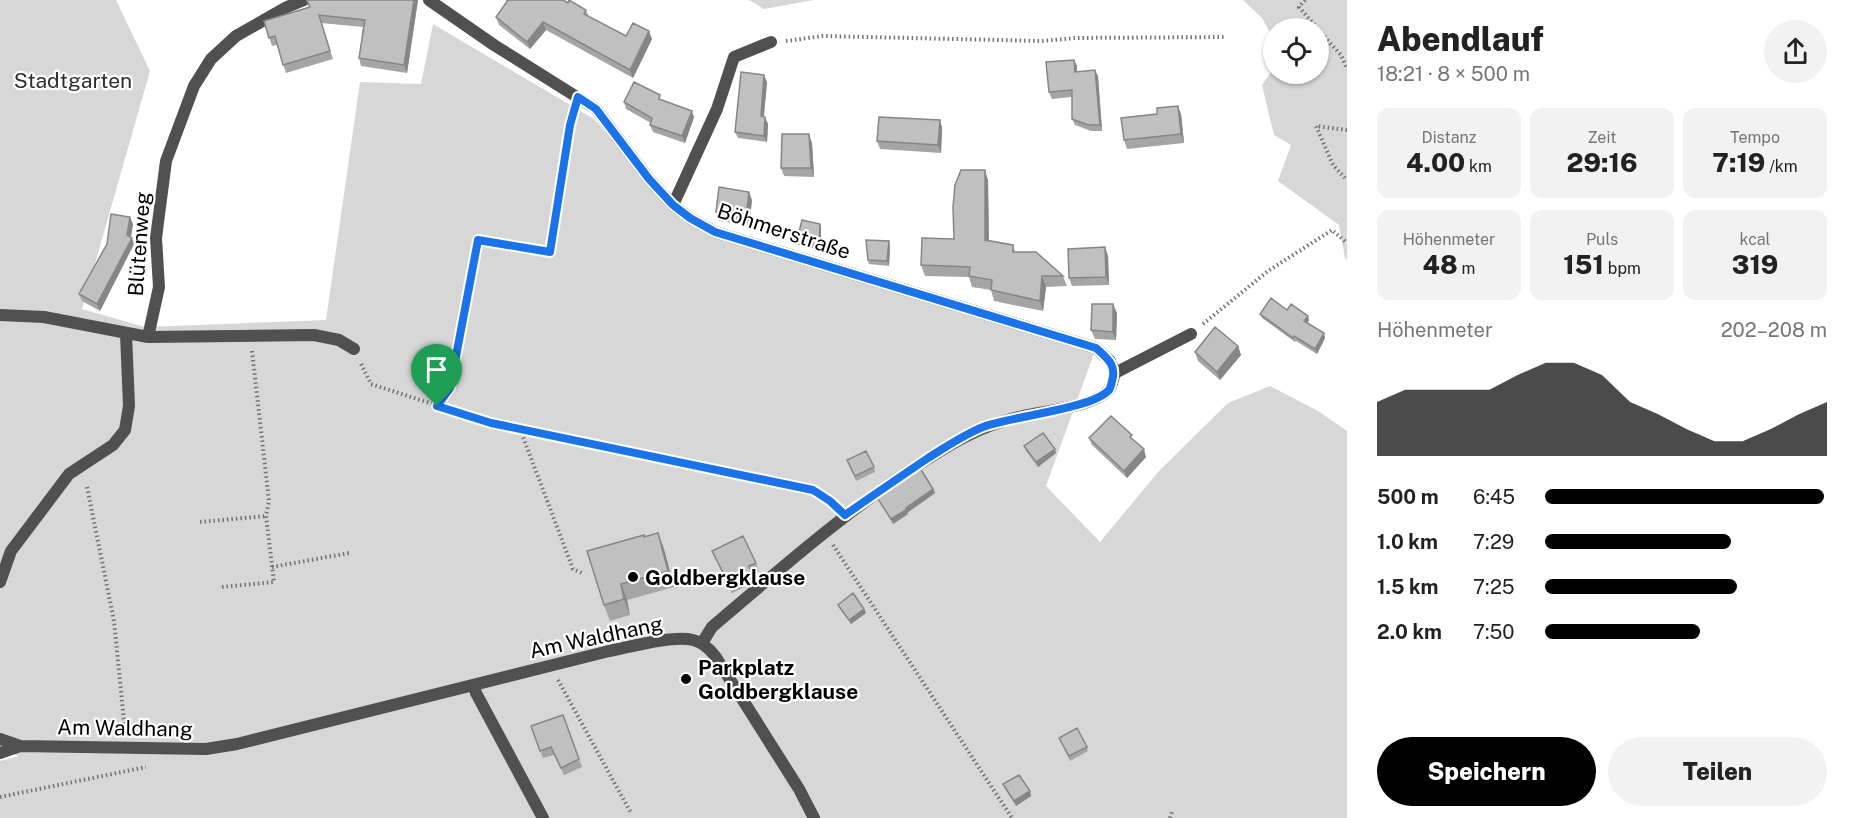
<!DOCTYPE html>
<html lang="de">
<meta charset="utf-8">
<style>
:root{--surface:#fff;--page:#f2f2f2;--text:#222;--muted:#767676;--accent:#000}
body{margin:0;font-family:"Public Sans",sans-serif;background:var(--page);color:var(--text);height:100vh;display:flex;flex-direction:column;font-size:22px;white-space:nowrap}
*{box-sizing:border-box;margin:0}
p{font-size:20px;color:var(--muted)}
.icon{flex:none;width:33px;height:33px;fill:none;stroke:currentColor;stroke-width:2;stroke-linecap:round;stroke-linejoin:round}
.map{position:relative;flex:1;overflow:hidden}
.details{display:flex;flex-direction:column;background:var(--surface);width:510px}
.details>*{flex:none}
.controls{position:absolute;left:1263px;top:18px;display:grid;gap:12px}
.controls a{display:grid;place-items:center;width:66px;height:66px;border-radius:50%;background:var(--surface);box-shadow:0 2px 4px #0004;font-size:30px}
.pin{position:absolute;display:grid;place-items:center;width:51px;height:51px;color:#fff;margin:-62px -26px;border-radius:50% 50% 50% 0;rotate:-45deg;box-shadow:0 0 6px #0007}
.pin .icon{rotate:45deg}
.round{display:grid;place-items:center;flex:none;width:63px;height:63px;border-radius:32px;background:var(--page)}
.summary{display:flex;align-items:center;justify-content:space-between;height:102px;padding:0 30px}
h1{font-size:33px;font-weight:800;line-height:45px}
.metrics{display:grid;grid-template-columns:repeat(3,1fr);gap:9px;height:102px;padding:6px 30px}
.metrics div{display:grid;align-content:center;border-radius:12px;background:var(--page);text-align:center}
.metrics b{font-size:26px;font-weight:800}
.metrics small{font-size:16px;font-weight:400}
.metrics p{font-size:16px}
.chart{height:168px;padding:12px 30px}
.chart p{display:flex;justify-content:space-between}
.chart svg{width:100%;height:108px;margin-top:6px;fill:var(--accent);opacity:.7}
.button{display:flex;gap:12px;margin-top:auto;padding:12px 30px}
.button a{flex:1;height:69px;border-radius:36px;background:var(--accent);color:#fff;font-size:24px;font-weight:800;line-height:69px;text-align:center}
.button a+a{background:var(--page);color:var(--text)}
ul{padding:0 30px;list-style:none;font-size:20px}
li{display:grid;grid-template-columns:96px 72px 1fr;align-items:center;height:45px}
li i{height:15px;border-radius:8px;background:var(--accent)}
main{display:flex;flex:1;min-height:0}
.map>svg:first-child{display:block}
.green{fill:#d7d7d7}
.lines{fill:none;stroke-linecap:round;stroke-linejoin:round}
.path{stroke:#727272;stroke-width:4;stroke-dasharray:1.5 3;stroke-linecap:butt}
.service{stroke:#505050;stroke-width:12}
.minor{stroke:#505050;stroke-width:12}
.wall{fill:#a5a5a5}
.shaded-wall{fill:#868686}
.building{fill:#c0c0c0;stroke:#868686;stroke-width:1.5}
.route-casing{stroke:#fff;stroke-width:12}
.route{stroke:#1a73e8;stroke-width:8}
.poi-dot{fill:#000;stroke:#fff;stroke-width:2}
.labels{text-anchor:middle;dominant-baseline:central;stroke-width:4.5;stroke-linejoin:round;paint-order:stroke}
.park-label{font-size:21px;fill:#2e2e2e;stroke:#fff}
.street-label{font-size:21px;fill:#000;stroke:#fff}
.poi-label{font-size:21px;font-weight:bold;fill:#000;stroke:#fff;text-anchor:start}
</style>
<main>
<div class="map">
<svg width="1347" height="818" viewBox="0 0 1347 818">
<rect width="100%" height="100%" fill="#fff"/>
<path class="green" d="M0,0H116L150,71L82,309L145,327L326,320L360,82L421,84L433,24L594,119L683,221L714,234L1096,348L1046,486L1100,542L1159,471L1228,403L1270,386L1318,411L1347,431V818H0V761L19,756L0,749Z
M749,0H814L764,9Z
M1243,0H1347V260L1345,258L1339,225L1278,181L1291,145L1274,135L1262,85L1273,69L1274,74H1318V28H1274L1273,38L1262,18Z"/>
<g class="lines">
<path class="path" d="M1305,0L1299,7L1317,28
M1318,30L1341,55L1347,69
M786,41L823,36L1042,41L1076,38L1226,37
M1347,130L1316,126L1333,165L1347,180
M1203,324L1268,271L1332,230L1347,243
M361,364L371,384L491,423L812,490L834,504
M437,406L450,388L478,240L550,251L573,113
M520,429L573,569L582,573
M87,487L114,621L125,731
M200,522L266,516
M833,545L1012,818
M272,567L349,553
M222,587L274,582L266,516L269,501L252,351
M558,680L631,813
M0,797L146,767
M1170,818L1172,811"/>
<path class="service" d="M673,205L717,109L734,57L771,42
M0,315L44,317L148,337L314,335L339,340L354,349
M148,337L159,287L156,238L166,161L194,86L211,59L236,36L287,7L304,0
M0,582L11,551L69,474L113,445L125,430L129,406L126,334
M702,643L712,627C777,572 841,515 912,469C950,444 978,426 1023,416C1046,411 1093,407 1109,390C1112,386 1113,378 1115,373L1191,334
M474,685L476,693L543,818
M0,739L20,746L206,749L237,744L609,651C630,647 672,635 693,640C702,642 709,648 715,656L799,789L814,818
M0,753L20,746"/>
<path class="minor" d="M429,0L494,45L596,109L649,179L673,205L690,218L715,232L1096,348L1110,361L1115,373"/>
</g>
<path class="wall" d="M306,0H418L407,73L361,66L359,58L363,27L321,23L333,59L286,73L277,45L272,46L264,21L309,7Z
M505,0H563L586,10L589,17L626,36L652,39L633,78L546,30L530,49L499,25L496,17L507,1Z
M1074,60L1077,66V72L1098,76L1102,131H1091L1075,125L1072,119V97L1052,99L1049,92Z
M767,82L764,117L768,124L767,142L738,138L735,132Z
M662,100L694,117L685,143L653,132L650,125L651,123L626,109L624,102Z
M1181,114L1184,143L1127,149L1124,140Z
M940,120L942,128L941,153L880,149L877,141Z
M812,143L814,177L784,176L781,168Z
M988,180L989,241L1013,245L1015,252L1063,276L1067,286L1046,287L1043,311L994,301L991,290L972,287L969,277L925,276L921,265L954,239Z
M752,200L749,225L719,221L716,212Z
M133,224L131,237L134,244L100,311L82,301L79,294Z
M821,228V250L798,245L797,240Z
M890,246L889,266L869,264L868,260Z
M1105,247L1108,256L1109,285L1072,286L1069,278Z
M1287,310L1308,316L1309,320L1307,323L1324,333L1325,338L1317,354L1296,341L1295,342L1262,318L1260,314Z
M1117,313L1116,340L1095,339L1091,330Z
M1238,346L1241,355L1220,380L1198,361L1195,352Z
M1089,438L1133,440L1146,457L1127,478L1092,445Z
M1024,446L1056,453L1038,467L1026,451Z
M847,460L874,467L875,472L856,481Z
M933,489L935,493L907,513L908,514L893,524L880,503L878,499Z
M658,533L664,549L674,587L627,600L630,615L610,621L604,605L645,537Z
M712,551L756,563L759,571L753,574L755,580L749,585L732,593L716,560Z
M838,605L864,609L866,613L851,624L840,609Z
M563,715L582,767L564,775L554,755L543,758L531,726Z
M1059,738L1087,747L1088,751L1070,761Z
M1003,784L1030,791L1031,796L1016,806L1005,789Z"/>
<path class="shaded-wall" d="M414,0H418L407,73L404,65Z
M543,22L546,30L530,49L527,42Z
M649,31L652,39L633,78L630,70Z
M1074,60L1077,66V78L1075,72Z
M1095,70L1098,76L1102,131L1100,125Z
M764,75L767,82L763,123L761,116Z
M1178,106L1181,114L1184,143L1181,134Z
M692,111L694,117L685,143L682,136Z
M765,117L768,124L767,142L764,136Z
M940,120L942,128L941,153L938,145Z
M809,134L812,143L814,177L811,168Z
M985,170L988,180L989,250L985,240Z
M749,192L752,200L749,225L746,216Z
M130,217L133,224L130,242L132,238L134,244L100,311L97,304L127,235Z
M820,224L821,228V250L819,246Z
M889,241L890,246L889,266L887,261Z
M1105,247L1108,256L1109,285L1106,277Z
M1042,276L1046,287L1043,311L1040,301Z
M1113,304L1117,313L1116,340L1113,332Z
M1308,316L1309,320L1306,326L1304,321Z
M1324,333L1325,338L1317,354L1315,349Z
M1238,346L1241,355L1220,380L1217,372Z
M1055,449L1056,453L1038,467L1036,462Z
M1144,449L1146,457L1127,478L1124,471Z
M933,489L935,493L907,513L908,514L893,524L891,519Z
M658,533L664,549L674,587L668,571Z
M751,571L755,580L749,585L746,576Z
M621,584L627,600L630,615L624,599Z
M864,609L866,613L851,624L849,620Z
M1030,791L1031,796L1016,806L1014,801Z"/>
<path class="building" d="M307,0H414L404,65L359,58L365,20L319,15L330,51L283,65L275,36L269,38L264,21L310,7Z
M508,0H563L568,3L569,0L586,10L584,14L626,36L633,23L649,31L630,70L543,22L527,42L496,17Z
M1074,60L1075,72L1095,70L1100,125H1088L1072,119V90L1049,92L1046,62Z
M741,72L764,75L761,116L765,117L764,136L735,132Z
M634,82L660,95L659,99L692,111L682,136L650,125L652,118L624,102Z
M1178,106L1181,134L1124,140L1121,118L1157,114V108Z
M879,117L940,120L938,145L877,141Z
M782,134H809L811,168H781Z
M961,170H985V240L1013,245V252H1036L1063,276H1042L1040,301L991,290L992,280L969,276L970,267L921,265L922,238L954,239L953,207L955,185Z
M719,187L749,192L746,216L716,212Z
M111,214L130,217L127,235L132,238L97,304L79,294L107,244Z
M802,220L820,224L819,246L797,240Z
M866,240L889,241L887,261L868,260Z
M1105,247L1106,277L1069,278L1068,249Z
M1271,298L1287,310L1291,304L1308,316L1304,321L1324,333L1315,349L1294,336L1293,338L1260,314Z
M1092,304H1113V332L1091,330Z
M1215,327L1238,346L1217,372L1195,352Z
M1111,416L1132,435L1130,437L1144,449L1124,471L1089,438Z
M1043,433L1055,449L1036,462L1024,446Z
M866,451L874,467L855,476L847,460Z
M920,468L933,489L906,508V510L891,519L878,499Z
M658,533L668,571L621,584L624,599L604,605L587,551L644,535V537Z
M743,536L756,563L749,566L751,571L746,576L729,584L712,551Z
M853,593L864,609L849,620L838,605Z
M563,715L579,759L561,768L551,747L540,751L531,726Z
M1077,728L1087,747L1069,756L1059,738Z
M1019,775L1030,791L1014,801L1003,784Z"/>
<g class="lines">
<defs>
<path id="route" d="M578,97L596,109L649,179L673,205L690,218L715,232L1096,348C1107,358 1117,365 1112,381C1111,385 1111,387 1109,390C1092,409 1012,416 983,427C963,435 946,447 928,458C900,477 872,496 845,515L830,501L813,490L491,423L437,406L450,388L478,240L550,252L570,125Z"/>
</defs>
<use href="#route" class="route-casing"/>
<use href="#route" class="route"/>
</g>
<g class="poi-dot">
<circle cx="633" cy="577" r="6"/>
<circle cx="686" cy="679" r="6"/>
</g>
<g class="labels">
<g class="park-label">
<text x="73" y="80">Stadtgarten</text>
</g>
<g class="street-label">
<text transform="translate(784 231) rotate(18)">Böhmerstraße</text>
<text transform="translate(139 244) rotate(-86)">Blütenweg</text>
<text transform="translate(596 637) rotate(-12)">Am Waldhang</text>
<text transform="translate(125 728) rotate(1)">Am Waldhang</text>
</g>
<g class="poi-label">
<text x="645" y="577">Goldbergklause</text>
<text x="698" y="667">Parkplatz<tspan x="698" dy="24">Goldbergklause</tspan></text>
</g>
</g>
</svg>
<div class="controls">
<a><svg class="icon" aria-label="locate" viewBox="0 0 24 24"><circle cx="12" cy="12" r="6"/><path d="M12 2v4M12 18v4M2 12h4M18 12h4"/></svg></a>
</div>
<div class="pin" style="left:437px;top:406px;background:#1e9e55"><svg class="icon" aria-label="arrive" viewBox="0 0 24 24"><path d="M6 21V4h12l-3 4 3 4H6"/></svg></div>
</div>
<section class="details">
<div class="summary"><div><h1>Abendlauf</h1><p>18:21 · 8 × 500 m</p></div><a class="round"><svg class="icon" aria-label="share" viewBox="0 0 24 24"><path d="M12 15V3M7 8l5-5 5 5M5 13v7h14v-7"/></svg></a></div>
<div class="metrics">
<div><p>Distanz</p><b>4.00<small> km</small></b></div>
<div><p>Zeit</p><b>29:16</b></div>
<div><p>Tempo</p><b>7:19<small> /km</small></b></div>
</div>
<div class="metrics">
<div><p>Höhenmeter</p><b>48<small> m</small></b></div>
<div><p>Puls</p><b>151<small> bpm</small></b></div>
<div><p>kcal</p><b>319</b></div>
</div>
<div class="chart"><p><span>Höhenmeter</span>202–208 m</p>
<svg viewBox="0 0 160 44" preserveAspectRatio="none"><path d="M0 44V22L10 17L20 17L30 17L40 17L50 11L60 6L70 6L80 11L90 22L100 27L110 33L120 38L130 38L140 33L150 27L160 22V44z"/></svg>
</div>
<ul>
<li><b>500 m</b>6:45<i style="width:99%"></i></li>
<li><b>1.0 km</b>7:29<i style="width:66%"></i></li>
<li><b>1.5 km</b>7:25<i style="width:68%"></i></li>
<li><b>2.0 km</b>7:50<i style="width:55%"></i></li>
</ul>
<div class="button"><a>Speichern</a><a>Teilen</a></div>
</section>
</main>
